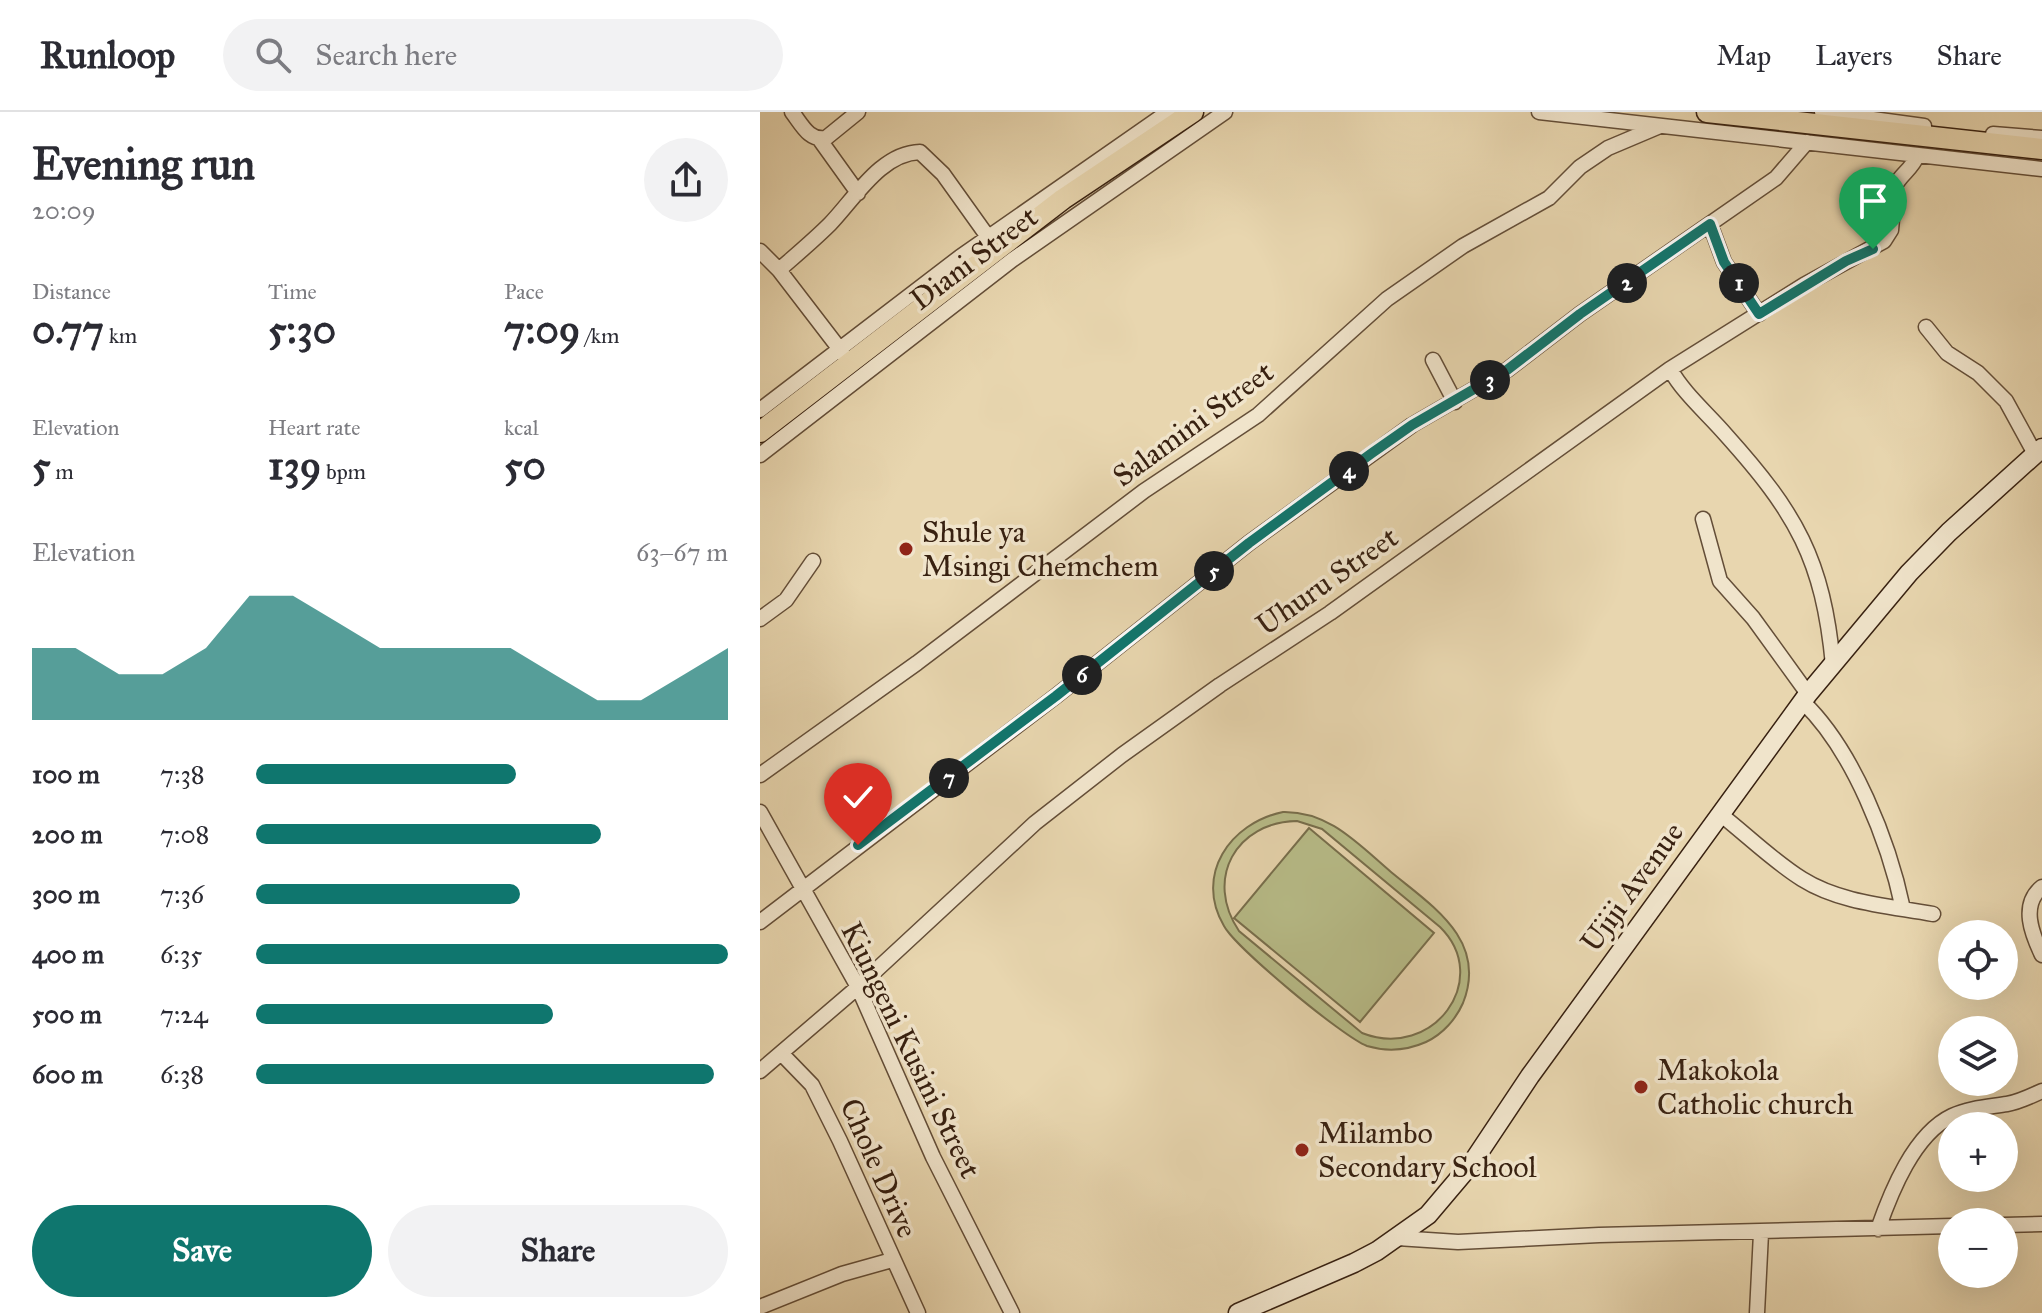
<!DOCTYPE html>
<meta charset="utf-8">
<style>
:root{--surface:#fff;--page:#f2f2f3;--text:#2b2b33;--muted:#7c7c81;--line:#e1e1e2;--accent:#0f766e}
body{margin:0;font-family:"IM FELL Great Primer",serif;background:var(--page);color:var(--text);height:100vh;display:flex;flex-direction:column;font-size:30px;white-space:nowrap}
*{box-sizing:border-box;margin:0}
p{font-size:26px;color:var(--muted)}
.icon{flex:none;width:44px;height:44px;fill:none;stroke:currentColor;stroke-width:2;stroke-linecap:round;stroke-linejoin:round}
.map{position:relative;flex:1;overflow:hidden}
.drawer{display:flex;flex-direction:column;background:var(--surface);width:760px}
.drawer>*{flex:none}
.controls{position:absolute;left:1178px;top:808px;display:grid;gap:16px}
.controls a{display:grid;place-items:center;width:80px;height:80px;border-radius:50%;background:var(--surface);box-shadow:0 8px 32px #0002;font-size:40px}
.pin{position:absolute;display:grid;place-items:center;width:68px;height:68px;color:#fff;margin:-82px -34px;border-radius:50% 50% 50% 0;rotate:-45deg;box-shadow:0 0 8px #0007}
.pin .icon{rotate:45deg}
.km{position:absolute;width:40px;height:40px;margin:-20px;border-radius:50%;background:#222;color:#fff;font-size:22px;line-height:40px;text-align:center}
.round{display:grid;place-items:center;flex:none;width:84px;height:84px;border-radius:42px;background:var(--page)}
.head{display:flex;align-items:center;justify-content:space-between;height:136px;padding:0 32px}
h1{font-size:44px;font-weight:700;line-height:60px}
.metrics{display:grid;grid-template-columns:repeat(3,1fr);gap:12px;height:136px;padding:8px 32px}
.metrics div{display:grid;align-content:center}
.metrics b{font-size:40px;font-weight:700}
.metrics small{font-size:22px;font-weight:400}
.metrics p{font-size:22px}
.chart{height:224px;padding:16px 32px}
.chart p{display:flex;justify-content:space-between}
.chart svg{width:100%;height:144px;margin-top:8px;fill:var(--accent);opacity:.7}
.action{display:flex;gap:16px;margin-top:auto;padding:16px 32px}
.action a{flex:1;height:92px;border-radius:48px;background:var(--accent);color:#fff;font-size:32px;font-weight:700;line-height:92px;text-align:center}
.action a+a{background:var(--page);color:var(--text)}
ul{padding:0 32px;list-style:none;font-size:26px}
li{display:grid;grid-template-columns:128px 96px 1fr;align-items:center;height:60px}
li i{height:20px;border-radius:10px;background:var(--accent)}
header{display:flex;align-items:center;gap:48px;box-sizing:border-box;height:112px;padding:0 40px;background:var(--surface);border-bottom:2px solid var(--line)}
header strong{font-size:38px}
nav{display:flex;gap:44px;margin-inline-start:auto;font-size:28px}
.search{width:560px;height:72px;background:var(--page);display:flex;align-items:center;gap:20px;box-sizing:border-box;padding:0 28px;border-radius:44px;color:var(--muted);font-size:30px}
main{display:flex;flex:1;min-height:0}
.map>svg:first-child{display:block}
.green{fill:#b8bd89;stroke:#786f4d;stroke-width:2;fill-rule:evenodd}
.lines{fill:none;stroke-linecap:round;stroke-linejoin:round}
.street-casing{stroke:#644e38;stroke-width:17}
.secondary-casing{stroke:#382111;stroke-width:21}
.primary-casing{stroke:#382111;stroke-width:23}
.street{stroke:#f0e4cb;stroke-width:14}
.secondary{stroke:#f0e4cb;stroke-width:18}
.primary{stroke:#e8d6af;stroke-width:20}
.route-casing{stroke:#fff;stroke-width:16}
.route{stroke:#0f766e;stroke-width:10}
.poi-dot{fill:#8f2418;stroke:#f0e4cb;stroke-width:3}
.labels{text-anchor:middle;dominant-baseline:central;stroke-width:7;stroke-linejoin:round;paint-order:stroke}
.street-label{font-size:30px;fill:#382111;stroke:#f0e4cb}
.poi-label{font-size:30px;fill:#382111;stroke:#f0e4cb;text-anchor:start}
</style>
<header>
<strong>Runloop</strong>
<div class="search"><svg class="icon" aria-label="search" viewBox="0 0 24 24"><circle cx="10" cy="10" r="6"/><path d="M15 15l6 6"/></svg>Search here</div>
<nav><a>Map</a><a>Layers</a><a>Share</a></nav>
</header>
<main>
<section class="drawer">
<div class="head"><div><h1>Evening run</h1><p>20:09</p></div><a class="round"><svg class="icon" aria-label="share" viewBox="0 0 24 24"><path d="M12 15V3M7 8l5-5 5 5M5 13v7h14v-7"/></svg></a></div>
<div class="metrics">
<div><p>Distance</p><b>0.77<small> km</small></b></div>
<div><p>Time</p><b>5:30</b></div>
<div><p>Pace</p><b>7:09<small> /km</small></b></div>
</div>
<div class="metrics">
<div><p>Elevation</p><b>5<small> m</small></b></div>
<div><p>Heart rate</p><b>139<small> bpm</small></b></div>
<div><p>kcal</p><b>50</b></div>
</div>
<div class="chart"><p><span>Elevation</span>63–67 m</p>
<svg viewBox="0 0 160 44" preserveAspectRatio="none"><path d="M0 44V22L10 22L20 30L30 30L40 22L50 6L60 6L70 14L80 22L90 22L100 22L110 22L120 30L130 38L140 38L150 30L160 22V44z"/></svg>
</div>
<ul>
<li><b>100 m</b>7:38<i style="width:55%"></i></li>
<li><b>200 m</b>7:08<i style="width:73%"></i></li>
<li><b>300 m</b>7:36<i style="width:56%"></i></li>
<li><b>400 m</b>6:35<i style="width:100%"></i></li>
<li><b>500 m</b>7:24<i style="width:63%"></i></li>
<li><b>600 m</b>6:38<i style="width:97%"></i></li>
</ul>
<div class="action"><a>Save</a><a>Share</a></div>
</section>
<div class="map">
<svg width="1282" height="1201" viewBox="0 0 1282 1201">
<rect width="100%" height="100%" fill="#e8d6af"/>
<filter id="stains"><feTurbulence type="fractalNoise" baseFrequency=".0025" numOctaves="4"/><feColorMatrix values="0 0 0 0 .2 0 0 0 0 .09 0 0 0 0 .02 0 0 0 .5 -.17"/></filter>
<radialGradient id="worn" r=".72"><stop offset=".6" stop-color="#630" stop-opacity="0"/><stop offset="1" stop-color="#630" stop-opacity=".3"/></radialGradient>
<path class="green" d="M523,700C569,699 598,732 631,760C672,794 728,828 703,891C696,907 683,922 666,930C648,938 627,940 607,934C583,925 476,836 464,814C434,763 470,711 523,700ZM537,709L562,717L680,815C733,867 673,949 602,921L479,819C444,767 476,710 537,709Z
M549,716L674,821L600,910L474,806Z"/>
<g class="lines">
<defs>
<path id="street" d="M32,0C42,13 49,29 66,26L98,0
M779,0L1282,57
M1062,0L1164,14
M1233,22L1282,26
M60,28L98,81
M950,112L964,150L999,202
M0,139L19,158L85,244
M19,158C36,143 54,128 70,112C95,86 121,41 160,40L183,62L228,125
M1166,215L1187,241L1218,261L1246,289L1275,342
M673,248L695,290
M910,257C924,282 947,301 966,323C1036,401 1063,447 1073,553
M0,298L200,145L408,0
M0,343L252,148L465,0
M943,407L960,469L993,506L1048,582
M0,507L26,488L53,449
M1043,590C1093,638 1129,730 1143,797
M0,663L157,551L384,379L498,303L627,187L703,134L789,86L820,55L848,36L900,14
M0,700L98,875L173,1045L252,1201
M960,702C987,723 1013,749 1042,767C1080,791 1130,794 1173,802
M1282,775C1260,793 1272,822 1282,843
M0,810L296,584L489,431L652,313L747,258L820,202L1016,66L1047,30
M21,941L52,973L80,1029L158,1201
M0,959L98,875L275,711L362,643L460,573L570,501L910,257L1044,173L1124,129L1131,118L1135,74C1141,62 1152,57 1157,44
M1244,1113L1282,1112
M1118,1117C1131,1080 1154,1022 1192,1004C1209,996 1228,995 1247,992C1259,990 1271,984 1282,979
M637,1126L698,1130L839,1123L1192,1114
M0,1195L82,1162L132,1148
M997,1201L1001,1121"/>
<path id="secondary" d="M478,1201L594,1151L617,1139L668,1103L712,1051L770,964L1048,582L1149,461L1189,420L1282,336"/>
<path id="primary" d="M947,0L1282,37
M0,320L303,87L433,0"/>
</defs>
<use href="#street" class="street-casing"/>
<use href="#secondary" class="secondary-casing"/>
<use href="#primary" class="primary-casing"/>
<use href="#street" class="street"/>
<use href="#secondary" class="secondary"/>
<use href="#primary" class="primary"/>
</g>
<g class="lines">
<defs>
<path id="route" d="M98,733L296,584L489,431L612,341L652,313L747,258L820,202L950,112L964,150L999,202L1086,149L1113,137"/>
</defs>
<use href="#route" class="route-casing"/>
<use href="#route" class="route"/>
</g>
<g class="poi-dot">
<circle cx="146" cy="437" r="8"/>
<circle cx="881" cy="975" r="8"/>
<circle cx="542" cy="1038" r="8"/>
</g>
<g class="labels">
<g class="street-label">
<text transform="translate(214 146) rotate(-37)">Diani Street</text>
<text transform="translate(433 312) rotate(-36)">Salamini Street</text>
<text transform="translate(567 469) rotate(-35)">Uhuru Street</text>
<text transform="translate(872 775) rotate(-54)">Ujiji Avenue</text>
<text transform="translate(151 938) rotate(64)">Kiungeni Kusini Street</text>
<text transform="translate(119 1056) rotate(66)">Chole Drive</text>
</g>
<g class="poi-label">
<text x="162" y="420">Shule ya<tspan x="162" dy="34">Msingi Chemchem</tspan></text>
<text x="897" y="958">Makokola<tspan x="897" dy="34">Catholic church</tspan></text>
<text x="558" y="1021">Milambo<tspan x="558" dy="34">Secondary School</tspan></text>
</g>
</g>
<rect width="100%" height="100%" filter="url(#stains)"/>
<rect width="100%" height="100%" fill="url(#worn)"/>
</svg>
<div class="controls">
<a><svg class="icon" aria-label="locate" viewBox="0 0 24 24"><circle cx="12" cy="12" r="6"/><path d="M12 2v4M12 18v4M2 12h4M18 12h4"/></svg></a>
<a><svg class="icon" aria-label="layers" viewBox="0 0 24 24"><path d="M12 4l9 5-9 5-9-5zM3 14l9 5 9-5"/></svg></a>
<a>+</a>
<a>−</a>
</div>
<div class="pin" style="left:1113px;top:137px;background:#1e9e55"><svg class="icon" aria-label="arrive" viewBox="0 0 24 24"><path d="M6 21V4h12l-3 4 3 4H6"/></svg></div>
<div class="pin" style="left:98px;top:733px;background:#d93025"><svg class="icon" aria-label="check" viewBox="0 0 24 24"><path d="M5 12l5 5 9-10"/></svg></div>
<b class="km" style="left:979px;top:171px">1</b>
<b class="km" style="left:867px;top:171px">2</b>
<b class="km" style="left:730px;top:268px">3</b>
<b class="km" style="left:589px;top:359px">4</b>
<b class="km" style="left:454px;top:459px">5</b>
<b class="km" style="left:322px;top:563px">6</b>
<b class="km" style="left:189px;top:666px">7</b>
</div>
</main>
